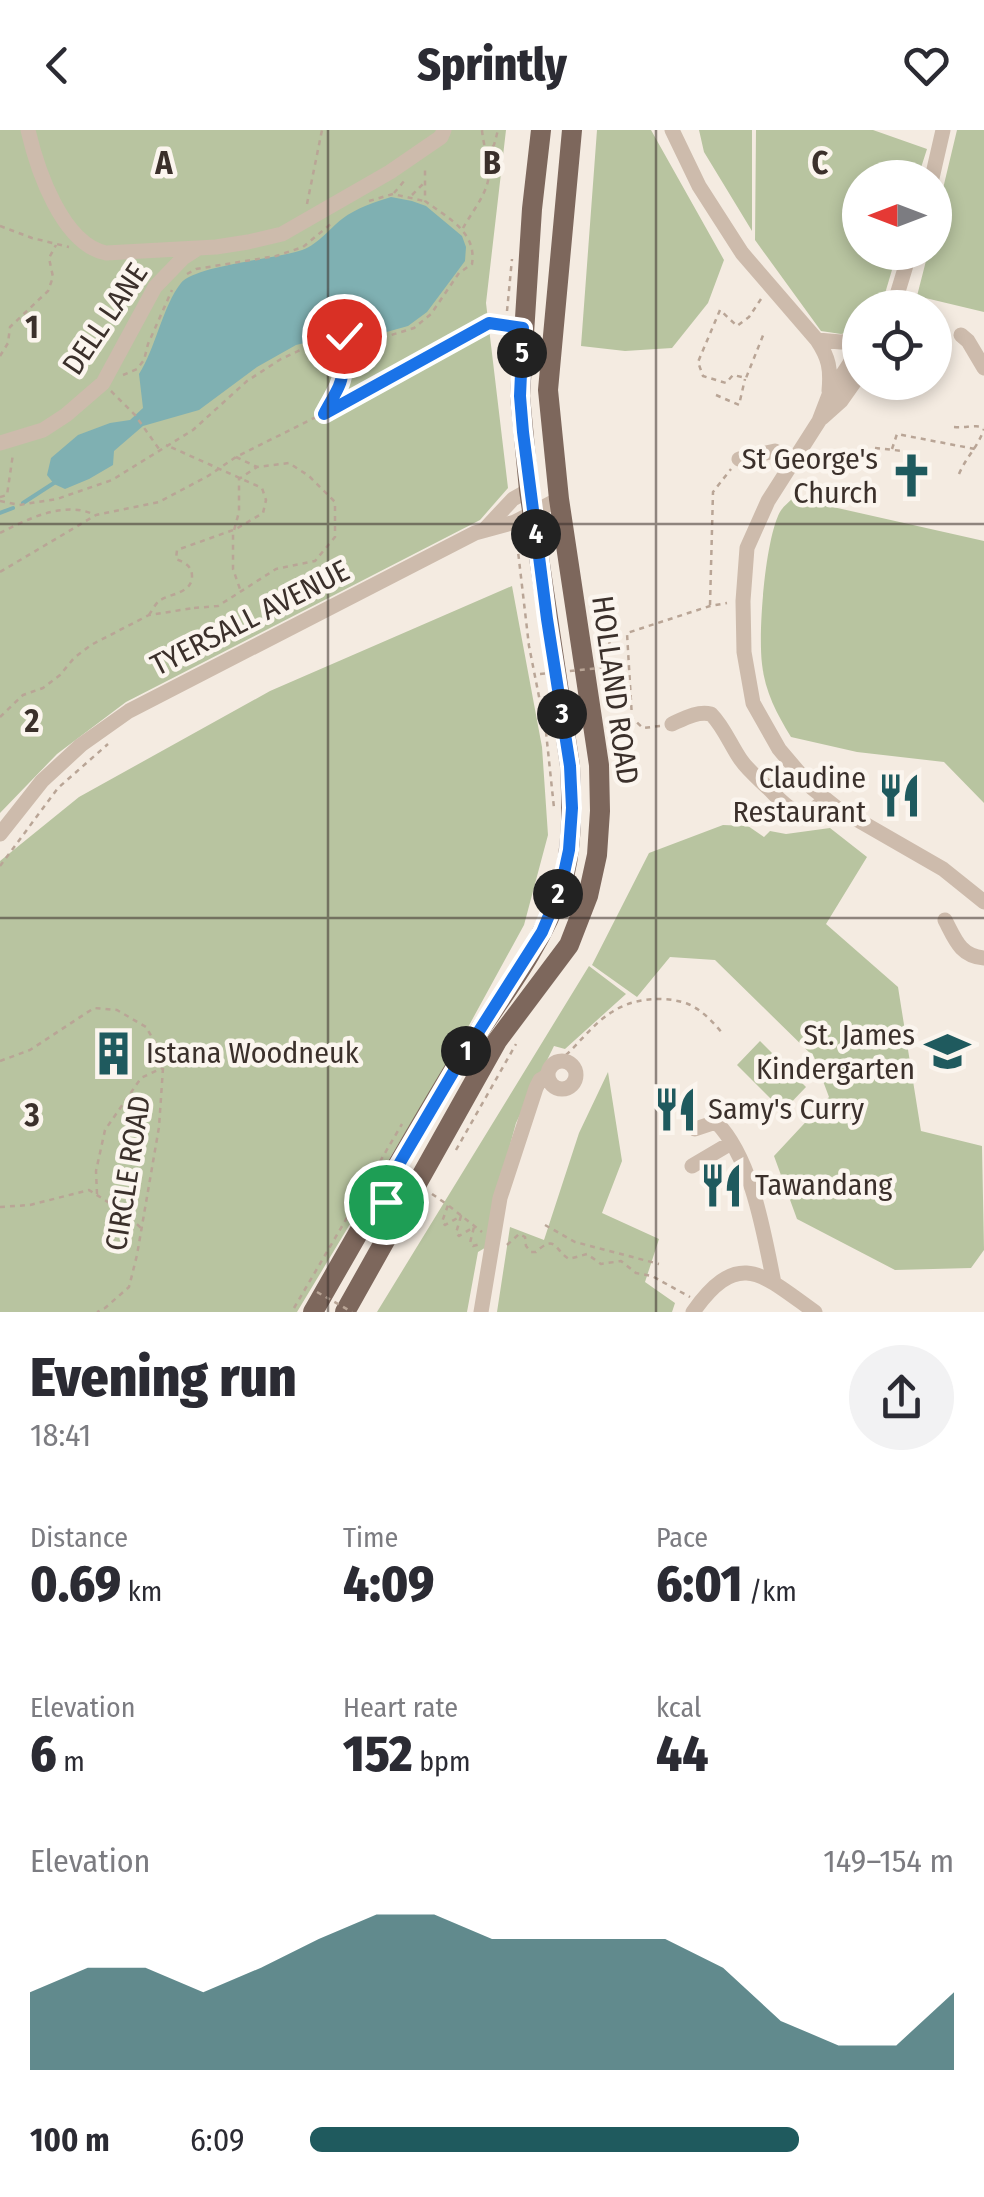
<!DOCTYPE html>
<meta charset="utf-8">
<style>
:root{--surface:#fff;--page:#f2f2f3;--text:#2b2b33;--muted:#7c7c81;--accent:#1f5a5e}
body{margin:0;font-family:"Fira Sans Condensed",sans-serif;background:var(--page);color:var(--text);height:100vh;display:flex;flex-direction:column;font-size:38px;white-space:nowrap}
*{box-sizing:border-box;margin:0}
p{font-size:32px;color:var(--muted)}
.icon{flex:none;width:55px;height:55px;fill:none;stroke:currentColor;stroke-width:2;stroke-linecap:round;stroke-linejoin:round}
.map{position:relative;height:1182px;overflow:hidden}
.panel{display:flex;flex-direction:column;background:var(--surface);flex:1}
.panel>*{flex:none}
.needle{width:65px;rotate:270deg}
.controls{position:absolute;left:842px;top:30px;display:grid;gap:20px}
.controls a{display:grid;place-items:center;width:110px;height:110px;border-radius:50%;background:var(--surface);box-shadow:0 5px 15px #0003;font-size:50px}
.pin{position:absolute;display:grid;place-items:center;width:85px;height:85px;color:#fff;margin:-42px;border:5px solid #fff;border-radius:50%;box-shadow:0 2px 10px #0007}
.km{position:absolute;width:50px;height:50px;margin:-25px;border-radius:50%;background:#222;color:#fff;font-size:28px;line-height:50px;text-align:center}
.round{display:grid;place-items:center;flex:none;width:105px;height:105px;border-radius:52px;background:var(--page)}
.head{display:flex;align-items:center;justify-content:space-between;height:170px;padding:0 30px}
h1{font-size:55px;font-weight:800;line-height:75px}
.stats{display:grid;grid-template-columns:repeat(3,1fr);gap:15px;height:170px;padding:10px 30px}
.stats div{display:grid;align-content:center}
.stats b{font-size:50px;font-weight:800}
.stats small{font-size:28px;font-weight:400}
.stats p{font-size:28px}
.chart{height:280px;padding:20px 30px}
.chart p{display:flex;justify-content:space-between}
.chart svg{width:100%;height:180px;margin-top:10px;fill:var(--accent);opacity:.7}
ul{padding:0 30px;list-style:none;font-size:32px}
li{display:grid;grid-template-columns:160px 120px 1fr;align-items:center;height:75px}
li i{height:25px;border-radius:12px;background:var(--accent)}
header{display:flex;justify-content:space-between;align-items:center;height:130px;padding:0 30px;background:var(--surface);font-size:45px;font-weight:800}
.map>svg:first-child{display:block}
.green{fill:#b8c4a0}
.water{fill:#7fb0b2}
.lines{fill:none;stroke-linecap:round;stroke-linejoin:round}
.stream{stroke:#7fb0b2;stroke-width:4}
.path{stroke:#b9a596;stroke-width:2.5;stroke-dasharray:5 5;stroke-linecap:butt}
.minor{stroke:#cdbbac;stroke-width:15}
.major{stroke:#7d675c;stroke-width:20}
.path-bridge{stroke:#b9a596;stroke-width:2.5;stroke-dasharray:5 5;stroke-linecap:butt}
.route-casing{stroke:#fff;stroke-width:20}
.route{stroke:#1a73e8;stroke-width:12}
.grid{fill:none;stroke:#3b302b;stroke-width:2.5;stroke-opacity:0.55}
.labels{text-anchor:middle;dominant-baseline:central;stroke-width:9;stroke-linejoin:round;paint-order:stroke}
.street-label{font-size:30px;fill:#3b302b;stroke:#fbf5ee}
.poi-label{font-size:30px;fill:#3b302b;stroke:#fbf5ee;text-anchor:end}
.grid-label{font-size:32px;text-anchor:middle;font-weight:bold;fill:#3b302b;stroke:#fbf5ee;stroke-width:9;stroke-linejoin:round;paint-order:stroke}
</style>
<header><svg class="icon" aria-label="back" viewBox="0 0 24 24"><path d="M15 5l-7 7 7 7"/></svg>Sprintly<svg class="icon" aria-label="heart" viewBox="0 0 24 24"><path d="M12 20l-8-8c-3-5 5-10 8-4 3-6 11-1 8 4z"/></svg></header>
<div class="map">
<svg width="984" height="1182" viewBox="0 0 984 1182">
<rect width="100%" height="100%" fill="#f4ebe1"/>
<path class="green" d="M0,0H506L486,173L508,358L480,390L126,572L57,624L0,683Z
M597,0H651L724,130L708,173L672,218L625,221L581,216Z
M699,0H752V101L704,22Z
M756,0H873L927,19L918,47L860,48V122L897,123L881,177L860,178V200L841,204L821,201L755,110Z
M957,0H984V182L917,166L928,123L935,122V92Z
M793,368L984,411V673L944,632L857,622L791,607C777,584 765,562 762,534C758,501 765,416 778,386C781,378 787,374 793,368Z
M512,456L542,617L548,705L524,795L461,910L297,1182H0V731L79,667L270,561Z
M723,695L748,696L764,707L770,701L786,704L830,698L867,727L826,794L898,857L921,1001L982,1016L984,1120L971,1138L895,1140L797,1089L774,1026L829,967L814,927L715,830L670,827L637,867L592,835L649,723Z
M589,836L626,864L565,919L554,916L516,993L496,1067L488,1116L478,1122L467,1182H377Z
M760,911L806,957L783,981L737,935Z
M608,942L622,1031L602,1083L659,1109L645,1152L675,1173L672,1182H497L510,1097L544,1110L579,1003Z"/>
<path class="water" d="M391,67L412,71L426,76L462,106L466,117L465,131L427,182L408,196L383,203L358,200L296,215L257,237L199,280L143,296L114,321L113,335L89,349L65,359L54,354L47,345L51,328L78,305L110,293L130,290L143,278L139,244C155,220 163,175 181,153C195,136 273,129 299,121C317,116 328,100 342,89C356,78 375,72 391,67Z"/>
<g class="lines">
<path class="stream" d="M23,373L57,351
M0,383L13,378"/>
<path class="path" d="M485,23L494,15L498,0
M394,63L405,50
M412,65L424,53
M369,71L393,64L424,71
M307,74L322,0
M0,96L32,108L69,117
M463,98C473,80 490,61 489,40C488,26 483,14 482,0
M187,144L196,139L276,126L303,117L332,93
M761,169L749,187L737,196L720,180L698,232L703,246L726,253L733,245L746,248L764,203
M507,181L512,129
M935,198L948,201
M0,226L8,213L10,197L48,161L53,147L49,128L56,115
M123,245L137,239L144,230L148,214L172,160
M111,261L135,285L159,319
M716,265L739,275L745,249
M326,280C342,250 352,241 328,211
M954,297C965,298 973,295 984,297
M875,318L903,321
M892,319L897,304L975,319
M236,327L257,337
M959,344C966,327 978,317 984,299
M0,367L7,365L13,324
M0,371L19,375L57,369L112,350L193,300L247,251L281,229L320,211L343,206H388L414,198L431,184L459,143L472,134C477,102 448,88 425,71V37
M0,403C28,389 63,371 93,384
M516,404L529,516L546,602L554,678
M0,442L96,385L159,372L208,346L236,327L324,283L411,235
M710,475L713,362L731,339
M149,485C151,482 156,473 159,471C170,463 192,464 192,446C192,436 184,432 176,429L177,420L236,399L263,383L266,370L262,358L166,315
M594,505L608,503L613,537
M0,587L23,565L43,558L60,545L74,528L91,515L149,485L194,478
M660,596L643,598L632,588L627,503L710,476L727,473
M0,736L58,658L108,614
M566,925C581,911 595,892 612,882C633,868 664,865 688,874C702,880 713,892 723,904
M0,931L30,920L94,878L117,880L146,897L157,916L163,938L159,997L137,1125L129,1157L105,1178L97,1182
M456,1020L516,914
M97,1064L96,1041L105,1000L141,948L162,938
M432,1064L448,1075L442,1092L445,1095L461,1086L456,1103L459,1106L474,1097L470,1113L473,1116L480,1114
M449,1076L482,1102
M0,1077L30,1075L89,1060L125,1083L141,1098
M545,1095L575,1112L659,1134
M507,1115L519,1104L525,1107L526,1116L531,1122H536C556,1103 555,1121 569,1129L587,1124L601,1134L621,1131L636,1143L652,1146L690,1167
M294,1178L402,994"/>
<path class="minor" d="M28,0C37,39 62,114 106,123L216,117L248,112L282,104L390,42L441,7L444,0
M672,0L699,56L742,123L817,210C829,228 831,239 829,261
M932,48L943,0
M893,178L910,122
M961,205L968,211L984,238
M817,210L841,212L860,210
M860,218L829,265L819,291L768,371L747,418L743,471L744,522L753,573L779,619L812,658L837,678L943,739L984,772
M421,229L489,193L523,198
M822,288L841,271L860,244
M0,313L43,300L66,285L103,253L155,157L183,128L197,119
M739,329L775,321L791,335
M484,400L513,369L529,360
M672,594C685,588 697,581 711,584C724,597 731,616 741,630C750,643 764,653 774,664C793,683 804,693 825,669
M0,704L42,651L81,615L129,581L475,403L515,392L559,369
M945,790C955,809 960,826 984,828
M548 945a14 14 0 1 1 28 0a14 14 0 1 1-28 0Z
M695,999L716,992C752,1028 764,1104 774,1153
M692,1036L731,1013
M481,1182L500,1068L536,958L540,950L547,946
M693,1182C739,1117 763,1145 815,1182"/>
<path class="major" d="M313,1182C360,1100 407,1017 456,936C491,880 540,822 561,758C573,719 572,677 570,636L529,360L520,266L532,79L541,0
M345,1182L497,911L569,815L588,766L597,725L600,681L599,635L559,369L548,260L572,0"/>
<path class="path-bridge" d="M194,478L218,476L276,439L315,431L335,407V372L309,346L289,333L257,337L239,349V382L233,404V439L241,462
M540,544L629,535
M317,1162L352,1182"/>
</g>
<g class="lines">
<defs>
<path id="route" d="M344,206L328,210C353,243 341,252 324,284L489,193L523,198L520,266L523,302L547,489L570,636L572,678L569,720L561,757L542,802L458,934L378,1070L386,1072"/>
</defs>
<use href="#route" class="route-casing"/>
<use href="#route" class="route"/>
</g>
<path class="grid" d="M328,0V1182M656,0V1182M0,394H984M0,788H984"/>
<defs>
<symbol id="church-bare" viewBox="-9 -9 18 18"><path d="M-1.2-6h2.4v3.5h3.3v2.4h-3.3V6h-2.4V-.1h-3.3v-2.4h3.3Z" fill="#1f5a5e" stroke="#fbf5ee" stroke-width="2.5" paint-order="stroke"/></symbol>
<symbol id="restaurant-bare" viewBox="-9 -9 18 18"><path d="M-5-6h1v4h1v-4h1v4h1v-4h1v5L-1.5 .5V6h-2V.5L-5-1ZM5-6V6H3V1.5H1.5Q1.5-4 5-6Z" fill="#1f5a5e" stroke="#fbf5ee" stroke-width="2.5" paint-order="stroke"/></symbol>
<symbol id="school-bare" viewBox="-9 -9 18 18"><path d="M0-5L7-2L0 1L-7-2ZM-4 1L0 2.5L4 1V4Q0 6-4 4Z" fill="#1f5a5e" stroke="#fbf5ee" stroke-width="2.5" paint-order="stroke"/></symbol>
<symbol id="building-bare" viewBox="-9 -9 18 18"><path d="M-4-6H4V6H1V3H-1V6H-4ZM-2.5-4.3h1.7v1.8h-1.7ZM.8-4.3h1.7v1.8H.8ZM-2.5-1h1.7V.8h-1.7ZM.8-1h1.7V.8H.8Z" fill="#1f5a5e" stroke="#fbf5ee" stroke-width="2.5" paint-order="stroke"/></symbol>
</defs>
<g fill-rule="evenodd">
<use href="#church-bare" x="880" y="314" width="63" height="63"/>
<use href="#restaurant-bare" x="868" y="634" width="63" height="63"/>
<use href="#school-bare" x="916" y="890" width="63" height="63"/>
<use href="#building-bare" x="82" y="892" width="63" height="63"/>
<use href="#restaurant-bare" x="644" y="948" width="63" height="63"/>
<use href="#restaurant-bare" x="690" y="1024" width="63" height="63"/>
</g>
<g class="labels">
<g class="street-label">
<text transform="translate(105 189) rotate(-56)">DELL LANE</text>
<text transform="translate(250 488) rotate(-27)">TYERSALL AVENUE</text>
<text transform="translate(615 560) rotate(82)">HOLLAND ROAD</text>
<text transform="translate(128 1043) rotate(-81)">CIRCLE ROAD</text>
</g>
<g class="poi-label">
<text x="878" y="329">St George's<tspan x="878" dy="34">Church</tspan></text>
<text x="866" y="648">Claudine<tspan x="866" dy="34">Restaurant</tspan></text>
<text x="915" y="905">St. James<tspan x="915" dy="34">Kindergarten</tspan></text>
<text x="146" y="923" text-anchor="start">Istana Woodneuk</text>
<text x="708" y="979" text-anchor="start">Samy's Curry</text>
<text x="755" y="1055" text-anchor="start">Tawandang</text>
</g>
</g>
<g class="grid-label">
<text x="164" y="44">A</text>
<text x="492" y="44">B</text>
<text x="820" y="44">C</text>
<text x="32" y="208">1</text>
<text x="32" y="602">2</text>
<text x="32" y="996">3</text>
</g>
</svg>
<div class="controls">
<a><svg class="needle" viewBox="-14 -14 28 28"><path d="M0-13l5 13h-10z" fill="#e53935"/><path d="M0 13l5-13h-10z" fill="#7c7c81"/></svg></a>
<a><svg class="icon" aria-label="locate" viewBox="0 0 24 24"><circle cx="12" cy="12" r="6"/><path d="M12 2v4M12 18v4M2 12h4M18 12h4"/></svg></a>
</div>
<div class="pin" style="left:386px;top:1072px;background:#1e9e55"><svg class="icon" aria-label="arrive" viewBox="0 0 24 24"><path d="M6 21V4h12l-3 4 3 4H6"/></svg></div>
<div class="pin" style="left:344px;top:206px;background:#d93025"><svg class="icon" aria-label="check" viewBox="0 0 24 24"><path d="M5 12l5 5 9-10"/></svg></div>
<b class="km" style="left:466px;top:921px">1</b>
<b class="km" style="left:558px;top:764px">2</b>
<b class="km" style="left:562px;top:584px">3</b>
<b class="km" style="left:536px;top:404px">4</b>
<b class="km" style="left:522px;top:223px">5</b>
</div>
<section class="panel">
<div class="head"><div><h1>Evening run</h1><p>18:41</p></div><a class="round"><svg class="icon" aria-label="share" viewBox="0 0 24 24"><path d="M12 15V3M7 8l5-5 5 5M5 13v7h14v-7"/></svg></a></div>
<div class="stats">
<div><p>Distance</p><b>0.69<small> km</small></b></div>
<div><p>Time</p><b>4:09</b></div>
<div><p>Pace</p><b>6:01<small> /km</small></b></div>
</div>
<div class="stats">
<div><p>Elevation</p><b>6<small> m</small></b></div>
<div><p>Heart rate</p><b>152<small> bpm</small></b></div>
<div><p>kcal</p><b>44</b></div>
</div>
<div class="chart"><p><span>Elevation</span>149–154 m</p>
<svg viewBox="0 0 160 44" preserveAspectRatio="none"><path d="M0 44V25L10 19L20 19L30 25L40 19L50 12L60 6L70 6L80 12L90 12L100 12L110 12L120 19L130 32L140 38L150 38L160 25V44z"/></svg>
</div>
<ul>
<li><b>100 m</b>6:09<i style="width:76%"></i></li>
</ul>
</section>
